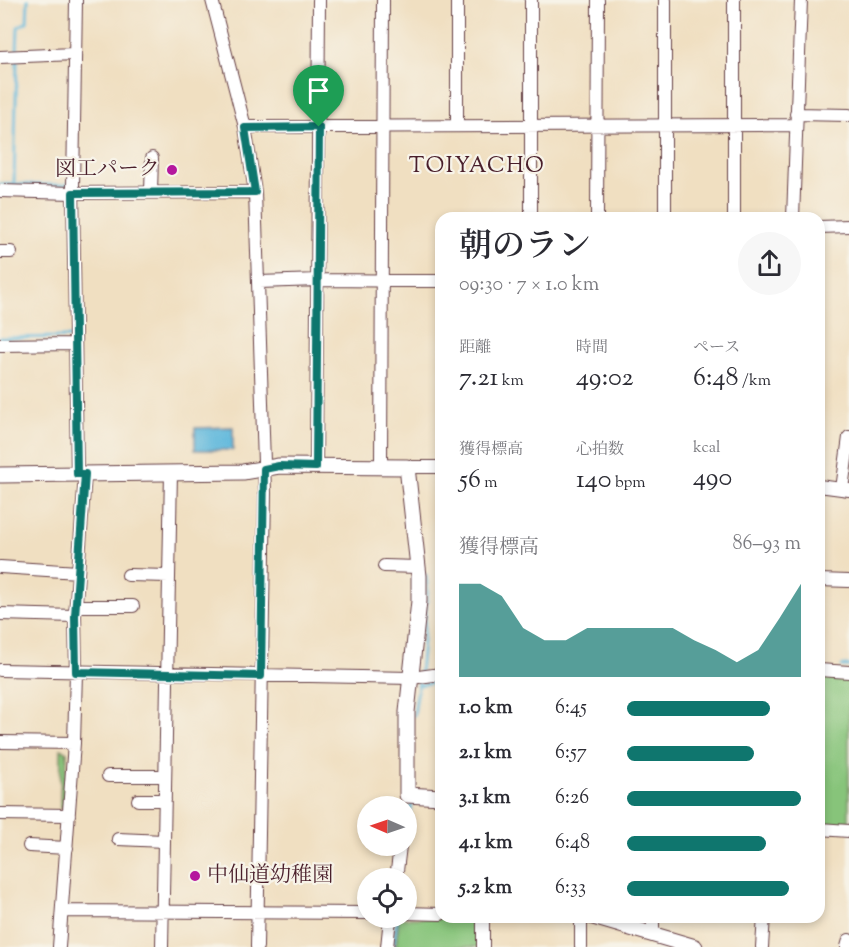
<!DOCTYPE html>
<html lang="ja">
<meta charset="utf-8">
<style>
:root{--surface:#fff;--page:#f7f7f7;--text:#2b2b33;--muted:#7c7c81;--accent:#0f766e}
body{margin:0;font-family:"Sorts Mill Goudy","Noto Serif JP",serif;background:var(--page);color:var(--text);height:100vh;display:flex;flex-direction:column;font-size:22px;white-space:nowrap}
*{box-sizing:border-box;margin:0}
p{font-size:20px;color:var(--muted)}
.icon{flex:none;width:33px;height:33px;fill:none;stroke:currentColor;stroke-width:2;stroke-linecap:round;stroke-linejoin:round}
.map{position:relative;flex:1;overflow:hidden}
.panel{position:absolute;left:435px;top:212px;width:390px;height:711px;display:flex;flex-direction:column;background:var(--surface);border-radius:18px;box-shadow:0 3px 9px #0003}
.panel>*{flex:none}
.needle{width:39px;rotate:272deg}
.fabs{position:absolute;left:357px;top:796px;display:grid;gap:12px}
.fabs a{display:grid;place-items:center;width:60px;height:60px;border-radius:50%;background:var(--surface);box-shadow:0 3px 9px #0003;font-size:30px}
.pin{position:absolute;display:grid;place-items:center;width:51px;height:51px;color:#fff;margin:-62px -26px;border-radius:50% 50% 50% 0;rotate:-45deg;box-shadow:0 0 6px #0007}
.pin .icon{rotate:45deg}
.round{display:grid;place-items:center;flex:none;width:63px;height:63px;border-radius:32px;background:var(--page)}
.summary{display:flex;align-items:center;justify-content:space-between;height:102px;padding:0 24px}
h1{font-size:33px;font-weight:600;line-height:45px}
.metrics{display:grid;grid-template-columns:repeat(3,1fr);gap:9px;height:102px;padding:6px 24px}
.metrics div{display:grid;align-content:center}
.metrics b{font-size:26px;font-weight:600}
.metrics small{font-size:16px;font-weight:400}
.metrics p{font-size:16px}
.chart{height:168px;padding:12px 24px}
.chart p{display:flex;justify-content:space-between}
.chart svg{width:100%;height:108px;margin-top:6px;fill:var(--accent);opacity:.7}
ul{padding:0 24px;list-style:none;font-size:20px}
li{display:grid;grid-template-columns:96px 72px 1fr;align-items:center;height:45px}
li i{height:15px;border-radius:8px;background:var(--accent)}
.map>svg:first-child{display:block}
.green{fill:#87c47a;stroke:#687252;stroke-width:1.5}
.water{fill:#5fb8dc;stroke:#546c84;stroke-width:1.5}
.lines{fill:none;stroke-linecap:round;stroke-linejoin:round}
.stream{stroke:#5fb8dc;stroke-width:3}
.minor-casing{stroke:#633c42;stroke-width:14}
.major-casing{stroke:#633c42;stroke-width:17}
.minor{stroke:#fff;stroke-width:12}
.major{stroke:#fff;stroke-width:15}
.route-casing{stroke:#fff;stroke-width:12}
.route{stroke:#0f766e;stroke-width:8}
.poi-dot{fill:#b5179e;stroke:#f7f3e8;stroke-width:2}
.labels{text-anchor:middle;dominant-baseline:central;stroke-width:4.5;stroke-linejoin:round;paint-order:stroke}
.poi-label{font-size:21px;fill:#4a1f2b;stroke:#f7f3e8;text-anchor:end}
.neighbourhood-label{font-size:22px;letter-spacing:1.5px;fill:#4a1f2b;stroke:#f7f3e8}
</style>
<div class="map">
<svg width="849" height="947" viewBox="0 0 849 947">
<rect width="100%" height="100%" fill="#f7f3e8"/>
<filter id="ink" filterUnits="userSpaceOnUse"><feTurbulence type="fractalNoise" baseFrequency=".0167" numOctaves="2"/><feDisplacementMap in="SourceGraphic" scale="12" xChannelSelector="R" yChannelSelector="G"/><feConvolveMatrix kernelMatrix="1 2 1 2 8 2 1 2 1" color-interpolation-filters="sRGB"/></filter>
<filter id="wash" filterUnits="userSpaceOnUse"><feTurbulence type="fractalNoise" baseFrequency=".008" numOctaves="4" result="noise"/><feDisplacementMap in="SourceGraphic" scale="24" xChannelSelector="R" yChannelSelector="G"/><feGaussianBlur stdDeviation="1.35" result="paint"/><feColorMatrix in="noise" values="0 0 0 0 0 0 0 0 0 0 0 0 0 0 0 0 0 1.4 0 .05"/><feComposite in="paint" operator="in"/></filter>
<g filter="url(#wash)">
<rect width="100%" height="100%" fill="#f0dfc1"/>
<path class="green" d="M819,673L849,675V826L819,824Z
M61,749L67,752L65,805L63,808H60Z
M399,918H474L479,924L478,947H396Z"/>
<path class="water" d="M233,427V450H195V428Z"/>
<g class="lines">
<path class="stream" d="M17,53L18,27L27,22L28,0
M0,184L68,185V183
M14,184L17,60
M0,338L70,337
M83,440V454L86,460
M842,666H849
M420,673L428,589L426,575
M419,685L441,681
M414,715L419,680
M406,829L413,800
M393,947L397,918"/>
</g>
</g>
<g filter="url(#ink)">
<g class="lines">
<defs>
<path id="minor" d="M76,0L73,187L77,474
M212,0L245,127L255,192L265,493L257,947
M457,0V126
M531,0V218
M665,0V218
M0,57L75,54
M796,114L849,115
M245,127L795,125
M0,191L73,193L255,192
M151,192L152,158
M597,218L598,0
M734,218V0
M793,218L801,0
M819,227L849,226
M0,252H11
M259,282L318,280L441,281
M0,345L75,344
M316,467L319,0
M381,467L383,0
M407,467H441
M819,486L849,490
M842,489L849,437
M384,566L418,567
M0,567L78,572
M128,575L169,576
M819,580L849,581
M76,606H133
M0,614L75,616
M0,670L411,678L441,674
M819,670L849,672
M0,742L74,743
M108,776H165
M138,800H165
M0,814L69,815
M819,829L849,831
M118,839L164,841
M29,846L67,848
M396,879L400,846
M62,911L368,913
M406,913L441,914
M581,916V947
M653,935V916
M59,947L74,743L76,672L75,616L85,474
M162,947L171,472
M387,947L390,918
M483,947V916
M762,947L764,916
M847,947L849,940"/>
<path id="major" d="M0,475L243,472L279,466L407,467L419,576V601L407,712V795L441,797
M590,916L695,947"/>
</defs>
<use href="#minor" class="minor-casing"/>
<use href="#major" class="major-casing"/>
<use href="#minor" class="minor"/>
<use href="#major" class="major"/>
</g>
</g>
<g class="lines" filter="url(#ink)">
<defs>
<path id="route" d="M319,127L316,467L279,466L264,469L261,676L76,672L75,616L85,474H77L73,193L255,192L245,128Z"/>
</defs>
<use href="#route" class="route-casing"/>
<use href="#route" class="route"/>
</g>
<g class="poi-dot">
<circle cx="172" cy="170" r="6"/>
<circle cx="195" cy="876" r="6"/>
</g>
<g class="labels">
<g class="poi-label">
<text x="160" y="170">図工パーク</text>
<text x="207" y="876" text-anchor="start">中仙道幼稚園</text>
</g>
<g class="neighbourhood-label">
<text x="477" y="167">TOIYACHO</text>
</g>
</g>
</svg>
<div class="fabs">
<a><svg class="needle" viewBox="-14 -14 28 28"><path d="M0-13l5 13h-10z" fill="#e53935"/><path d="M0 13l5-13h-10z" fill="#7c7c81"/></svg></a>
<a><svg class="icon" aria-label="locate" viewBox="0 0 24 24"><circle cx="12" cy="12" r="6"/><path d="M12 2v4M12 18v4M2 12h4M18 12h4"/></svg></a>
</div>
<div class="pin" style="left:319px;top:127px;background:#1e9e55"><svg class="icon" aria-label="arrive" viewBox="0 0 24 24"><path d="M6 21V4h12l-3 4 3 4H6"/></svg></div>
<section class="panel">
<div class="summary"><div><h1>朝のラン</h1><p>09:30 · 7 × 1.0 km</p></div><a class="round"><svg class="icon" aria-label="share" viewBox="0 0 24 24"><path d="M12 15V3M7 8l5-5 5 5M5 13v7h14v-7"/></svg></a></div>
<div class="metrics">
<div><p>距離</p><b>7.21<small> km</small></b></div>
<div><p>時間</p><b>49:02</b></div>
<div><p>ペース</p><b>6:48<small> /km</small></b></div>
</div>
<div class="metrics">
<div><p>獲得標高</p><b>56<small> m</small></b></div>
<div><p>心拍数</p><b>140<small> bpm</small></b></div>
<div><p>kcal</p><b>490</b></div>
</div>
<div class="chart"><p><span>獲得標高</span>86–93 m</p>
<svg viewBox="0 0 160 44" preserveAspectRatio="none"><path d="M0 44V6L10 6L20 11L30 24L40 29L50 29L60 24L70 24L80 24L90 24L100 24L110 29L120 33L130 38L140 33L150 20L160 6V44z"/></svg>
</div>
<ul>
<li><b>1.0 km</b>6:45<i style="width:82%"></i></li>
<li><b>2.1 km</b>6:57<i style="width:73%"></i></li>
<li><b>3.1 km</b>6:26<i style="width:100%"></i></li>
<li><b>4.1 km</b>6:48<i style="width:80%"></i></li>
<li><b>5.2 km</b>6:33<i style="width:93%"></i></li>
</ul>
</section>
</div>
